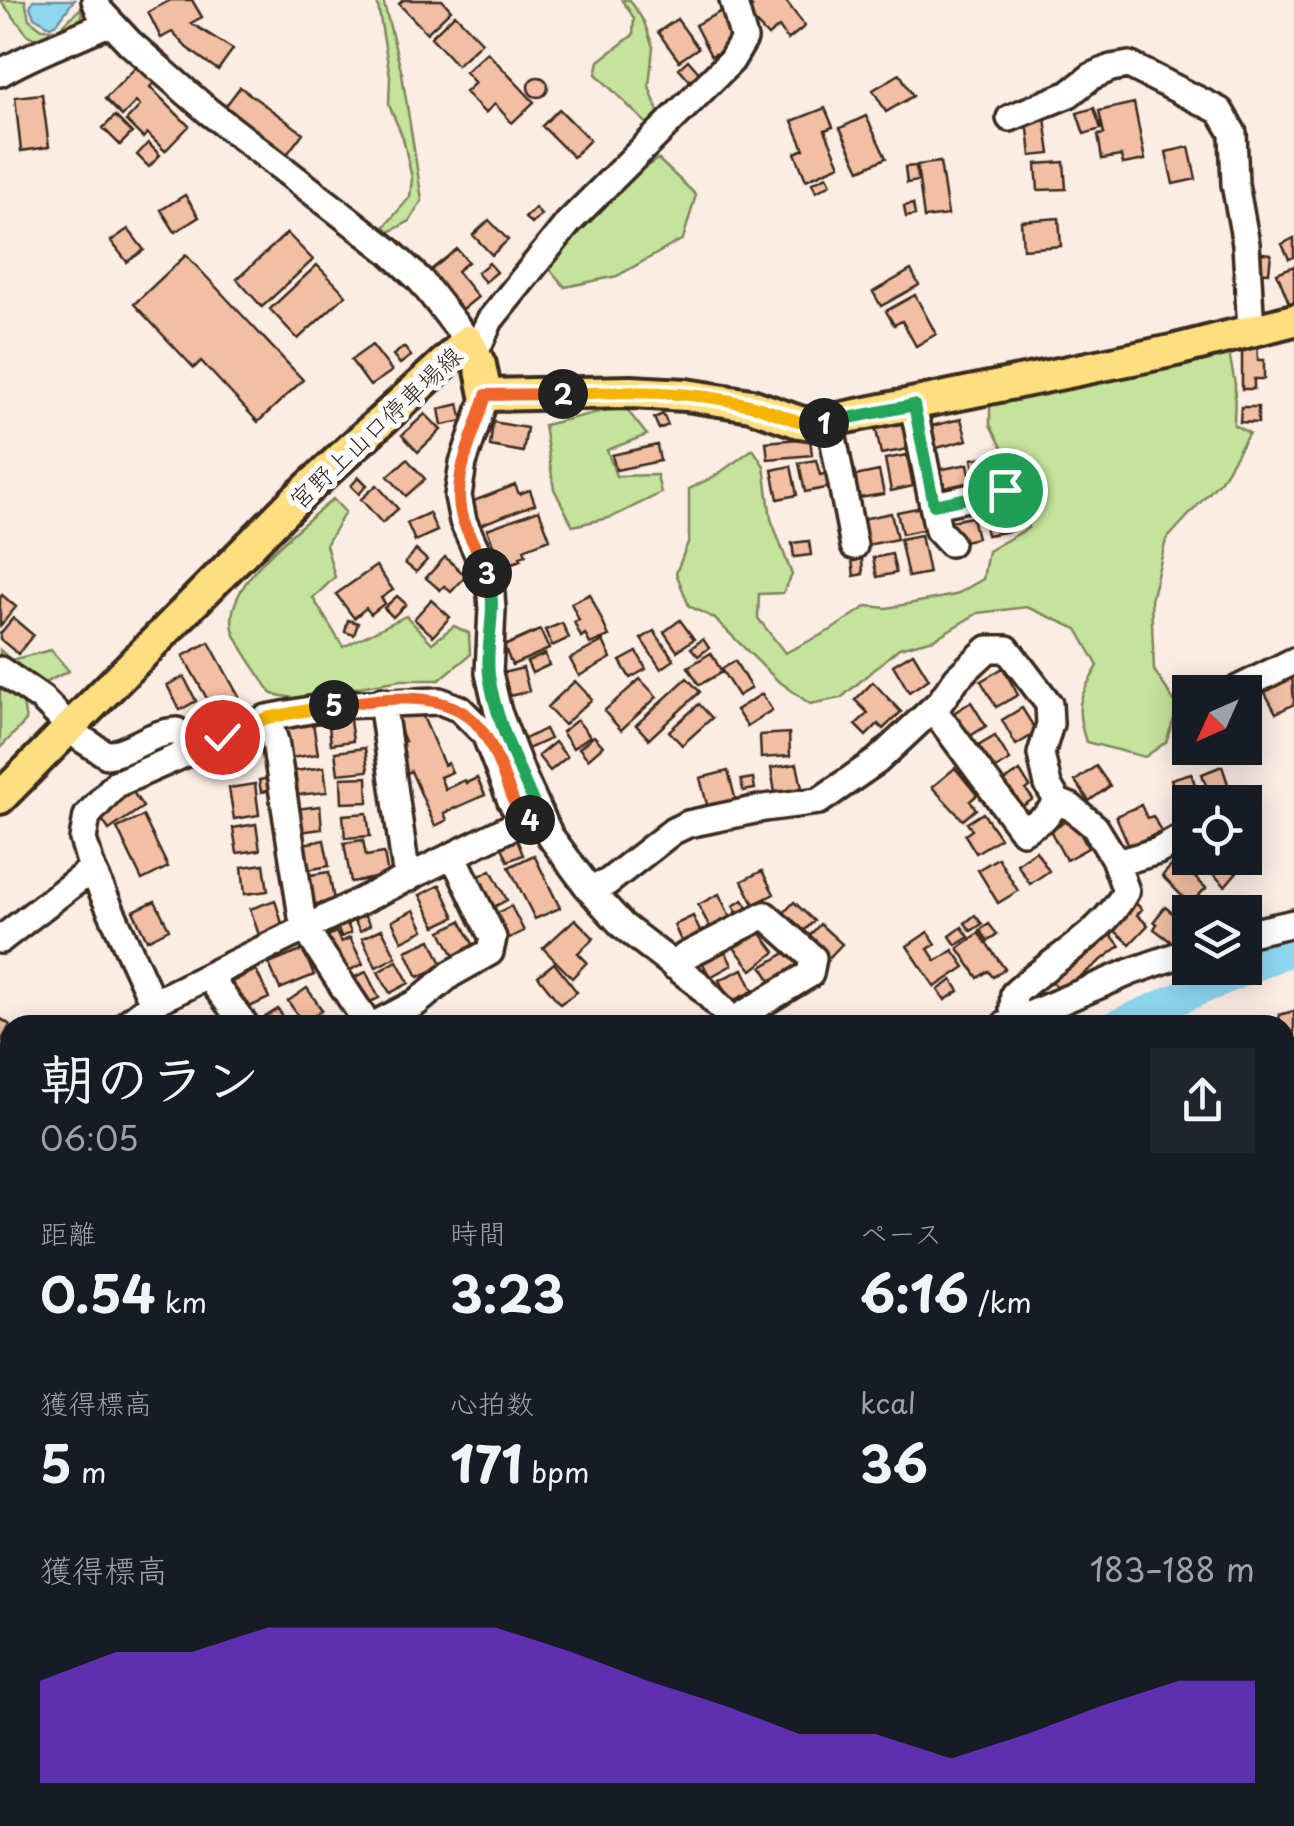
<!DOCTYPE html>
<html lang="ja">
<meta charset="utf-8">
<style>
:root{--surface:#171b24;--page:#20242c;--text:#f1f3f6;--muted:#9ea1a6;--accent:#7c3aed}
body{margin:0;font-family:"Playpen Sans","Klee One",sans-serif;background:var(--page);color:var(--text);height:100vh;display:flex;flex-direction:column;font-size:38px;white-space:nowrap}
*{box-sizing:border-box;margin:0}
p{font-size:32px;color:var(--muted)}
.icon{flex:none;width:55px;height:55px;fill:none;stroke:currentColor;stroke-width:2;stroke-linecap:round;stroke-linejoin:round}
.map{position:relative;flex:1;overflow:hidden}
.side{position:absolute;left:0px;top:1015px;width:1295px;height:812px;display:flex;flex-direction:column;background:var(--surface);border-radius:30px 30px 0 0;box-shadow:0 5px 25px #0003}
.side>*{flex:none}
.needle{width:65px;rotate:225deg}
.fabs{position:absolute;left:1172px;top:675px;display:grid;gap:20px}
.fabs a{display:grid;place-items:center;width:90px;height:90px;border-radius:0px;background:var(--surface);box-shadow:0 5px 25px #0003;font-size:50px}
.pin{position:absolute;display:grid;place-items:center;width:85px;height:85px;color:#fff;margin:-42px;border:5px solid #fff;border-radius:50%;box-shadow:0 2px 10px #0007}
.km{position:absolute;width:50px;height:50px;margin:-25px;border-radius:50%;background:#222;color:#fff;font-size:28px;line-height:50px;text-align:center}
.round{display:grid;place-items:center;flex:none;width:105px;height:105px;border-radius:0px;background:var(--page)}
.summary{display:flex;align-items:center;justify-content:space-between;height:170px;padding:0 40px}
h1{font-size:55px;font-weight:700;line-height:75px}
.stats{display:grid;grid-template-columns:repeat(3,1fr);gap:15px;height:170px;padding:10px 40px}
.stats div{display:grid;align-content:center}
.stats b{font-size:50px;font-weight:700}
.stats small{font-size:28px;font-weight:400}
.stats p{font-size:28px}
.chart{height:280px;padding:20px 40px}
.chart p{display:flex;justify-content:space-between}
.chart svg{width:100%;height:180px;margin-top:10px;fill:var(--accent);opacity:.7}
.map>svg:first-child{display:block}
.green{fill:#c4e39c;stroke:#80865d;stroke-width:2.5}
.water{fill:#8fd7f0;stroke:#6d929c;stroke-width:2.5}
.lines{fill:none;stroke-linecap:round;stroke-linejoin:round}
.stream{stroke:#6d929c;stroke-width:5}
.river{stroke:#8fd7f0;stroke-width:32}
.building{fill:#f2bfa4;stroke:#3b2a1e;stroke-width:2.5}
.minor-casing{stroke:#3b2a1e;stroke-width:32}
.major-casing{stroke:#3b2a1e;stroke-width:38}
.highway-casing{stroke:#3b2a1e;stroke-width:42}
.minor{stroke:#fff;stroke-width:25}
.major{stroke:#fedf80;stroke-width:30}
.highway{stroke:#fedf80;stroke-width:35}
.split-1-casing{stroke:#fff;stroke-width:20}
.split-2-casing{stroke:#fff;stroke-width:20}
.split-3-casing{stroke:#fff;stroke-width:20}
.split-4-casing{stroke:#fff;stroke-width:20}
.split-5-casing{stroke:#fff;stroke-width:20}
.split-6-casing{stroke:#fff;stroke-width:20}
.split-1{stroke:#22a559;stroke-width:12}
.split-2{stroke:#f5b400;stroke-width:12}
.split-3{stroke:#f0652b;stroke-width:12}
.split-4{stroke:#22a559;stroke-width:12}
.split-5{stroke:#f0652b;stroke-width:12}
.split-6{stroke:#f5b400;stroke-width:12}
.labels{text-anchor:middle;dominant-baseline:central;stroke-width:10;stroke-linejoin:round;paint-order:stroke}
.street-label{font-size:25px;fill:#3b2a1e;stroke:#fff}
</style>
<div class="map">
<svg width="1294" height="1826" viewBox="0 0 1294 1826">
<rect width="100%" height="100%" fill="#fbece4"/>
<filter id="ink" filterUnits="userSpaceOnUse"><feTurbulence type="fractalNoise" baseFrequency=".01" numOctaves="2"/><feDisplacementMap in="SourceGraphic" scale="20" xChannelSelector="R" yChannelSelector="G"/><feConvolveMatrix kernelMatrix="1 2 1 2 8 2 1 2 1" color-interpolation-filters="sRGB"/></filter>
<g filter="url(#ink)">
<path class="green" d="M0,0H25L29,19L42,29H59L81,8L83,22L39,41L28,35Z
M377,0H383L402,74L422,200L410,221L389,232L385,226L410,197L412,178L403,138L389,105L390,76Z
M622,0H630L644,22L653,47L649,86L661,120L652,129L596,74L599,61L633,35L634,18Z
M658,159L696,195L683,239L617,276L565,287L548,267C577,227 615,184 658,159Z
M1228,347L1235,384L1234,425L1249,433L1221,480L1166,540L1151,600L1154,670L1178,707L1166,742L1145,757L1086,742C1074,706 1079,698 1098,666L1077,629L1027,607L978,613L934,639L899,648L841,698L810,704L776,679L714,618L689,606L676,573L689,540V489L715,476L753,449L764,466L771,519L792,575L783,593L759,594L758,618L785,653L831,630L867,606L887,608L955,595L983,579L988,551L1028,528L1025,489L990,425V401Z
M624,406L647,435L607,450L616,476L657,475L661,493L612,517L573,526L554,489L544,425Z
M333,499L345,512L326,545L335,577L313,598L343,647L406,616L432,643L454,626L469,633L470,655L439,680H401L293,698L272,694C260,675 244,655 235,635C215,587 302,527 333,499Z
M0,650L11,660L51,650L69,671L46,682L23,703L26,721L0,748Z
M707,1818H812L824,1826H704Z"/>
<path class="water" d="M33,0H74L58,22L50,26L34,17L30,7Z"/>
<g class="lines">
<path class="stream" d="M0,1058L10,1063"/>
<path class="river" d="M1118,1025L1294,948
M0,1452L10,1438"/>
</g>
<path class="building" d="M171,0H192L202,17L191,23L233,49L218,70L187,48L172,32L161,38L148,12Z
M403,0H442L451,10L427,33L399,4Z
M746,0H785L805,26L788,40L779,27L768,36L745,12L752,7Z
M726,9L735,44L711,56L695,25Z
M455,14L482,42L457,65L431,37Z
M677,19L698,48L679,61L658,32Z
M487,52L534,102L512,123L495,104L485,113L465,92L475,83L465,72Z
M688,60L701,75L692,83L679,68Z
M142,61L159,78L150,87L189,126L165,151L147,133L143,138L126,121L140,106L136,102L122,116L105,99Z
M900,74L913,96L886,112L873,90Z
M528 87a10 10 0 1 1 20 0a10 10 0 1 1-20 0Z
M240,87L303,133L282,161L219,115Z
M42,94L49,147L21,151L15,97Z
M1134,103L1145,160L1123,164L1121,156L1102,159L1098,135L1104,134L1099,111Z
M825,108L833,127L825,130L840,165L806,180L795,153L804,149L792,121Z
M1094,108L1101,129L1084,134L1077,113Z
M559,109L590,140L573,157L542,126Z
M115,116L132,133L120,145L103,128Z
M866,116L886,158L860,170L840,128Z
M1045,118L1050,154L1031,156L1027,120Z
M148,143L160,155L149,167L137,155Z
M1189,147L1196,179L1173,184L1166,152Z
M940,162L948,215L924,218L917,165Z
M1064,162L1066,189L1038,190L1036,164Z
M916,166L918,181L907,183L905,167Z
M827,176L831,184L816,192L812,183Z
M185,195L199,217L175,232L161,210Z
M913,204L915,215L906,217L904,206Z
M535,208L541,215L532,224L525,218Z
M1059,218L1061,246L1023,249L1021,221Z
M489,220L508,240L492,255L473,235Z
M128,229L144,250L127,262L111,241Z
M287,233L313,260L262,307L237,279Z
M1294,238V257L1289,259L1282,244Z
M457,249L468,262L457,271L478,297L458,313L426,274Z
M1254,252L1271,254L1269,273L1252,272Z
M186,255L303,380L258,422L201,361L194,368L134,304Z
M489,263L497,272L485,282L477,273Z
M317,265L346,295L298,339L270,309Z
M1294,266V306L1291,308L1277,273Z
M911,270L919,285L881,306L873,292Z
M915,295L936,334L916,346L902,321L894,325L886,311Z
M1242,338H1257L1258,360H1264V379H1254V389H1242Z
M372,345L392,371L370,386L351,360Z
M404,347L411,356L400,364L393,355Z
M459,404L463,421L442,425L439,409Z
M1241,407H1258V423L1240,422Z
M425,414L441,430L418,452L402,435Z
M663,414L668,425L659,429L654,418Z
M902,419L908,449L881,454L875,425Z
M961,419L967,440L933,449L927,427Z
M493,422L527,428L523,452L490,446Z
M810,438L812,455L768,459L766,442Z
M657,445L660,461L616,470L612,455Z
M907,455L913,486L891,491L885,459Z
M993,455L998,482L977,486L972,459Z
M407,459L425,479L406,496L388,476Z
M816,460L820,475L828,473L831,487L805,492L799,463Z
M968,464L973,490L943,495L938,470Z
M791,466L797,495L778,499L772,470Z
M879,471L884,494L859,498L855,476Z
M359,477L367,485L359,494L351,486Z
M377,485L398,509L382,523L361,499Z
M515,485L519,494L530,490L535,504L480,525L471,502Z
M922,507L926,529L902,534L897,512Z
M539,510L550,539L524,549L526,555L520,557L521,560L501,567L487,529Z
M1006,510L1010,531L987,535L983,515Z
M429,513L437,531L415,541L407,523Z
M891,513L897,539L867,545L862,519Z
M972,517L977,538L955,543L951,521Z
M921,535L929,573L908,577L900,539Z
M809,541L811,555L794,557L792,543Z
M416,550L427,560L416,572L405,563Z
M892,554L896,573L877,577L873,558Z
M445,557L466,576L451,592L444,586L440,590L426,578Z
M862,559L863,574L854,576L852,560Z
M376,566L393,590L381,598L385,603L371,614L366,608L354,618L336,594Z
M590,594L609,636L590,644L585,634L581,637L574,622L579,620L571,603Z
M2,595L16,607L0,626V598Z
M397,596L406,604L393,617L384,608Z
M431,600L450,617L433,636L414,619Z
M13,618L33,635L18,654L0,639V634Z
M348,620L358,623L354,635L345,632Z
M680,620L694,639L677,651L664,632Z
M562,623L569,638L552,646L545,630Z
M540,630L549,649L512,665L504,646Z
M654,631L674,660L661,669L641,639Z
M703,639L709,648L698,656L691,648Z
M603,641L611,658L579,676L570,659Z
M209,642L239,697L214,711L183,656Z
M637,652L646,669L630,678L620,661Z
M711,653L722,672L699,685L688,667Z
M913,653L929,679L909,692L893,665Z
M545,654L549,665L532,673L527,662Z
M735,661L751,688L738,696L721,669Z
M523,668L529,691L510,696L503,673Z
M1003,668L1018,695L996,707L981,681Z
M1292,674L1294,704L1276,713L1263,689Z
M184,677L196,701L180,710L167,685Z
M687,678L700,692L649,739L636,725Z
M640,679L657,697L621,730L604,711Z
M575,681L592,699L564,725L547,707Z
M873,682L901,712L883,729L878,724L866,736L855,725L868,713L855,700Z
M762,694L772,710L747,726L736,710Z
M1245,694L1256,720L1245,724Z
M971,702L986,726L967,738L952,714Z
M699,704L712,718L682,745L669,731Z
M1022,708L1037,732L1016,745L1002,720Z
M414,710L416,715L421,712L444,765L448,763L452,772L440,777L445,789L465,780L466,783L477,778L485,795L444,813L447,820L435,826L411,771L406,774L393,746L405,741L392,712Z
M349,714L353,741L331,744L328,717Z
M577,720L590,736L573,748L562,732Z
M313,723L318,754L290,758L285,727Z
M1190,727V748H1198L1188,752L1178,733Z
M545,729L550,739L528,749L523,740Z
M789,733L790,756L761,758L760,735Z
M594,736L603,746L588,759L579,748Z
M995,736L1010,760L991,772L975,748Z
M555,742L567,757L550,771L538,756Z
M365,748L368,771L338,774L335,752Z
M797,764L802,788L775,793L771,768Z
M1096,766L1110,786L1089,801L1075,781Z
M1222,766L1233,799L1212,802L1202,774Z
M324,767L327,792L298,795L295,771Z
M955,768L977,795L970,801L976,809L963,820L932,787Z
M728,771L736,801L708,808L700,778Z
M1020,771L1030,787L1026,790L1033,799L1020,808L999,785Z
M1191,773L1201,802H1190V810L1182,813L1171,779Z
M367,777L368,802L342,803L341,778Z
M271,778L273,790L261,792L259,780Z
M753,778L755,789L743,791L741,780Z
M255,784L259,815L234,819L229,788Z
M133,792L143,807L109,830L99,815Z
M1141,805L1147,818L1153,816L1161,832L1129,846L1116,816Z
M320,806L322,829L299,832L296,809Z
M367,813L370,836L345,838L343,815Z
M983,813L1000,838L976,853L965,835L972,830L967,823Z
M143,816L168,867L142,880L117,828Z
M1072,818L1088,848L1066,860L1050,830Z
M256,824L260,850L237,853L233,828Z
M324,840L329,866L307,870L303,844Z
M363,840L366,856L384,853L388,876L351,882L344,843Z
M517,840L523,855L508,861L502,847Z
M1190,847V858H1216L1202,871L1185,852Z
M1036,851L1049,871L1030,884L1017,864Z
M534,855L560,908L535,919L509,867Z
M998,858L1018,891L998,903L978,870Z
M1226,858H1235L1243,865L1225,886L1212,873Z
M1177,860L1206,888L1190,904L1162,876Z
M264,864L268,891L245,894L242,867Z
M491,870L507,900L488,910L472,880Z
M762,871L774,894L754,904L742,881Z
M329,872L334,901L309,905L304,876Z
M440,885L455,917L436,926L420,895Z
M719,894L732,921L712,931L698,905Z
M275,900L283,927L259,935L250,909Z
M743,900L750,910L739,916L733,906Z
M1132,900L1142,909L1137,915L1148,925L1130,944L1109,926Z
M155,901L169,929L147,940L133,911Z
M794,902L814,921L799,936L780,917Z
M511,906L524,931L505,940L492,916Z
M1165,907L1190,927V935L1183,944L1177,940L1174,944L1154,929L1157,924L1154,921Z
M414,910L424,930L402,941L392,921Z
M364,915L370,925L360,931L354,920Z
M975,915L982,924L971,931L965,923Z
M693,916L702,936L683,945L674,925Z
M575,919L594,938L578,953L587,962L572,978L543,948Z
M461,921L474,946L454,956L441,931Z
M347,923L351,933L341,937L337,927Z
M820,924L842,944L825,962L804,942Z
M989,924L997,934L988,941L980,930Z
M756,927L775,952L752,970L732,945Z
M962,927L969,937L956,945L950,936Z
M1105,927L1120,946L1060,992L1046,973Z
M382,929L396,957L376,967L362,938Z
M336,932L341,942L350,938L363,964L340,975L322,939Z
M928,932L936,944L928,949L936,961L953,950L965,967L935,987L907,946Z
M979,933L1005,969L993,977L988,971L978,978L958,948Z
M431,940L443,966L418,977L406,951Z
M723,947L732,965L710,977L700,958Z
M303,950L314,975L280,989L269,964Z
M789,951L799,968L772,983L762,967Z
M397,961L409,983L390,993L378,972Z
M554,963L577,992L560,1004L538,976Z
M743,969L753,991L730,1002L719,980Z
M256,970L269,998L243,1010L230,983Z
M366,972L379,998L359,1007L346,981Z
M952,980L959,991L945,1000L938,990Z
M307,988L322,1010L303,1023L288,1001Z
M278,1009L288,1025H258L256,1023Z
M1294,1011V1043L1286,1045L1285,1025H1281L1279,1015Z
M0,1018L10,1025L0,1044Z
M1285,1106L1294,1127V1156L1285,1160Z
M7,1666L10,1682L7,1686L0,1678V1673Z
M1285,1727H1294V1764L1285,1765Z
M1293,1783L1294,1810L1285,1815V1788Z
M481,1818H504L505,1819L495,1826H489Z
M553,1818H561L568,1826H542Z
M581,1818H612L602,1826H588Z
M626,1818H632L638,1826H615Z
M848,1818H883L884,1820L870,1826H852Z"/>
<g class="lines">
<defs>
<path id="minor" d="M95,0L99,10L130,43L208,111L389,251L421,281L468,341
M0,73C35,52 73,40 110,22
M1010,118L1069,94L1092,76L1111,68L1129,65L1220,111L1233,133L1235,184L1246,244L1251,330
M475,353L490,320L569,222L731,61L744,39L733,0
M486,395L463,463L458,496L463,521L490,581L492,609L489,673L498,712L523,777L550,836L590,890L623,926L697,983L737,1025
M913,405L938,530L950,543
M830,422L854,546
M934,505L1005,490
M0,670L42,699L82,739L107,755C133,751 151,732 177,731L197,747
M1232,692L1294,661
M382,701L405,865L409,878
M933,709L1023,831L1044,818L1058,802
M267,718L275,741L302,917L314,942L367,1023L371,1025
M1117,863L1158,851L1190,833
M590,890L608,882L673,831L688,824L764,808L819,801L877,761L940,702L957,678L988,649H1007L1049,704L1050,724L1041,754L1048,785L1058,802L1071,807L1095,827L1114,858L1126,891C1103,935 1050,960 1014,994L1013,1009L1018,1019
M1245,934L1294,923
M0,940L92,869
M674,966L685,956L765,915L813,958L810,974L734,1020
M212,976L217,988L245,1025
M153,1003L92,869L83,839L87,816L116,784L267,718L337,705L440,701L460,709L485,734L511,801L523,821
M125,1025L153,1003L200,980L523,821L540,817
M374,1025L416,1003L451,974L490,952L493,938L454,857
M1005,1025L1130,972L1190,951
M1285,1067L1294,1063
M1285,1172L1294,1168
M0,1350L10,1338
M0,1381L10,1366
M1285,1516L1294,1526
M0,1656L10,1636
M241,1818L249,1826
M656,1818L662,1826
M515,1826L526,1818
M955,1826V1818"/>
<path id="major" d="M0,798L294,501L468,341L480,365L486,395L631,392L686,395L751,405L799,422L813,424L1176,350L1294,320"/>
<path id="highway" d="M0,1543L10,1545
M0,1568L10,1571
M1285,1643H1294
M1285,1672H1294"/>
</defs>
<use href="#minor" class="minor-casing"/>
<use href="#major" class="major-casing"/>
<use href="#highway" class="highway-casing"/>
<use href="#minor" class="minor"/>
<use href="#major" class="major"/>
<use href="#highway" class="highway"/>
</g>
</g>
<g class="lines" filter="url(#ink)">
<defs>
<path id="split-1" d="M824,423L914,405L934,505L1005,490"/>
<path id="split-2" d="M563,394C625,391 689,390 750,405C776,411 797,426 824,423"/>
<path id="split-3" d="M487,573C480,555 470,538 463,521C449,479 475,435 486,395L563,394"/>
<path id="split-4" d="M487,573C499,606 485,641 489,675C496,724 521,772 540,818L530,820"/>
<path id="split-5" d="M334,705C384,699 455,685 485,735C502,762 507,794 523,821L530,820"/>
<path id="split-6" d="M222,737L267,718L334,705"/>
</defs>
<use href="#split-1" class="split-1-casing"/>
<use href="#split-2" class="split-2-casing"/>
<use href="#split-3" class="split-3-casing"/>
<use href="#split-4" class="split-4-casing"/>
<use href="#split-5" class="split-5-casing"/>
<use href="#split-6" class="split-6-casing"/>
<use href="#split-1" class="split-1"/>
<use href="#split-2" class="split-2"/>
<use href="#split-3" class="split-3"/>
<use href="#split-4" class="split-4"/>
<use href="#split-5" class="split-5"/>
<use href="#split-6" class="split-6"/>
</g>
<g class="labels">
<g class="street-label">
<text transform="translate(375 427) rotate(-43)">宮野上山口停車場線</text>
</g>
</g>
</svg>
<div class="fabs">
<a><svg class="needle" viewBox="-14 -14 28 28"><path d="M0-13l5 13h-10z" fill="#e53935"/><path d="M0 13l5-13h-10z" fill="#9ea1a6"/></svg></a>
<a><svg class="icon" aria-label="locate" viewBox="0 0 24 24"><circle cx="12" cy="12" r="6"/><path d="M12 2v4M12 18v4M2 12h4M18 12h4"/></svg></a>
<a><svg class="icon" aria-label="layers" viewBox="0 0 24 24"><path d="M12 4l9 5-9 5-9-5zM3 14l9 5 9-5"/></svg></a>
</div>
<div class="pin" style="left:1005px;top:490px;background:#1e9e55"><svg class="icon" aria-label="arrive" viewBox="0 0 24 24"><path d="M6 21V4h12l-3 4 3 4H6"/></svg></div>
<div class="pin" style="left:222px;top:737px;background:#d93025"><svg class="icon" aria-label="check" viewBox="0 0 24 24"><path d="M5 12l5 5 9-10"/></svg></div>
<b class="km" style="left:824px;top:423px">1</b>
<b class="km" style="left:563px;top:394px">2</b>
<b class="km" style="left:487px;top:573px">3</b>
<b class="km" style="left:530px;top:820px">4</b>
<b class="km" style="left:334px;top:705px">5</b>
<section class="side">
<div class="summary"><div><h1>朝のラン</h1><p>06:05</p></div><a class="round"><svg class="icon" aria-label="share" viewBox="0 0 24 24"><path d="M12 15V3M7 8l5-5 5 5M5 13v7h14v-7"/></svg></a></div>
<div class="stats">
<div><p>距離</p><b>0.54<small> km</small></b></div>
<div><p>時間</p><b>3:23</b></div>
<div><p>ペース</p><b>6:16<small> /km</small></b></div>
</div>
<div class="stats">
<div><p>獲得標高</p><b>5<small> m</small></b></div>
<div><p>心拍数</p><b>171<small> bpm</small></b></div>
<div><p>kcal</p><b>36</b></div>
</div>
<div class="chart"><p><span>獲得標高</span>183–188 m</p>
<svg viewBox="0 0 160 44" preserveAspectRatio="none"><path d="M0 44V19L10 12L20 12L30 6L40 6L50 6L60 6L70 12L80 19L90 25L100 32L110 32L120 38L130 32L140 25L150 19L160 19V44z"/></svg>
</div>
</section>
</div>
